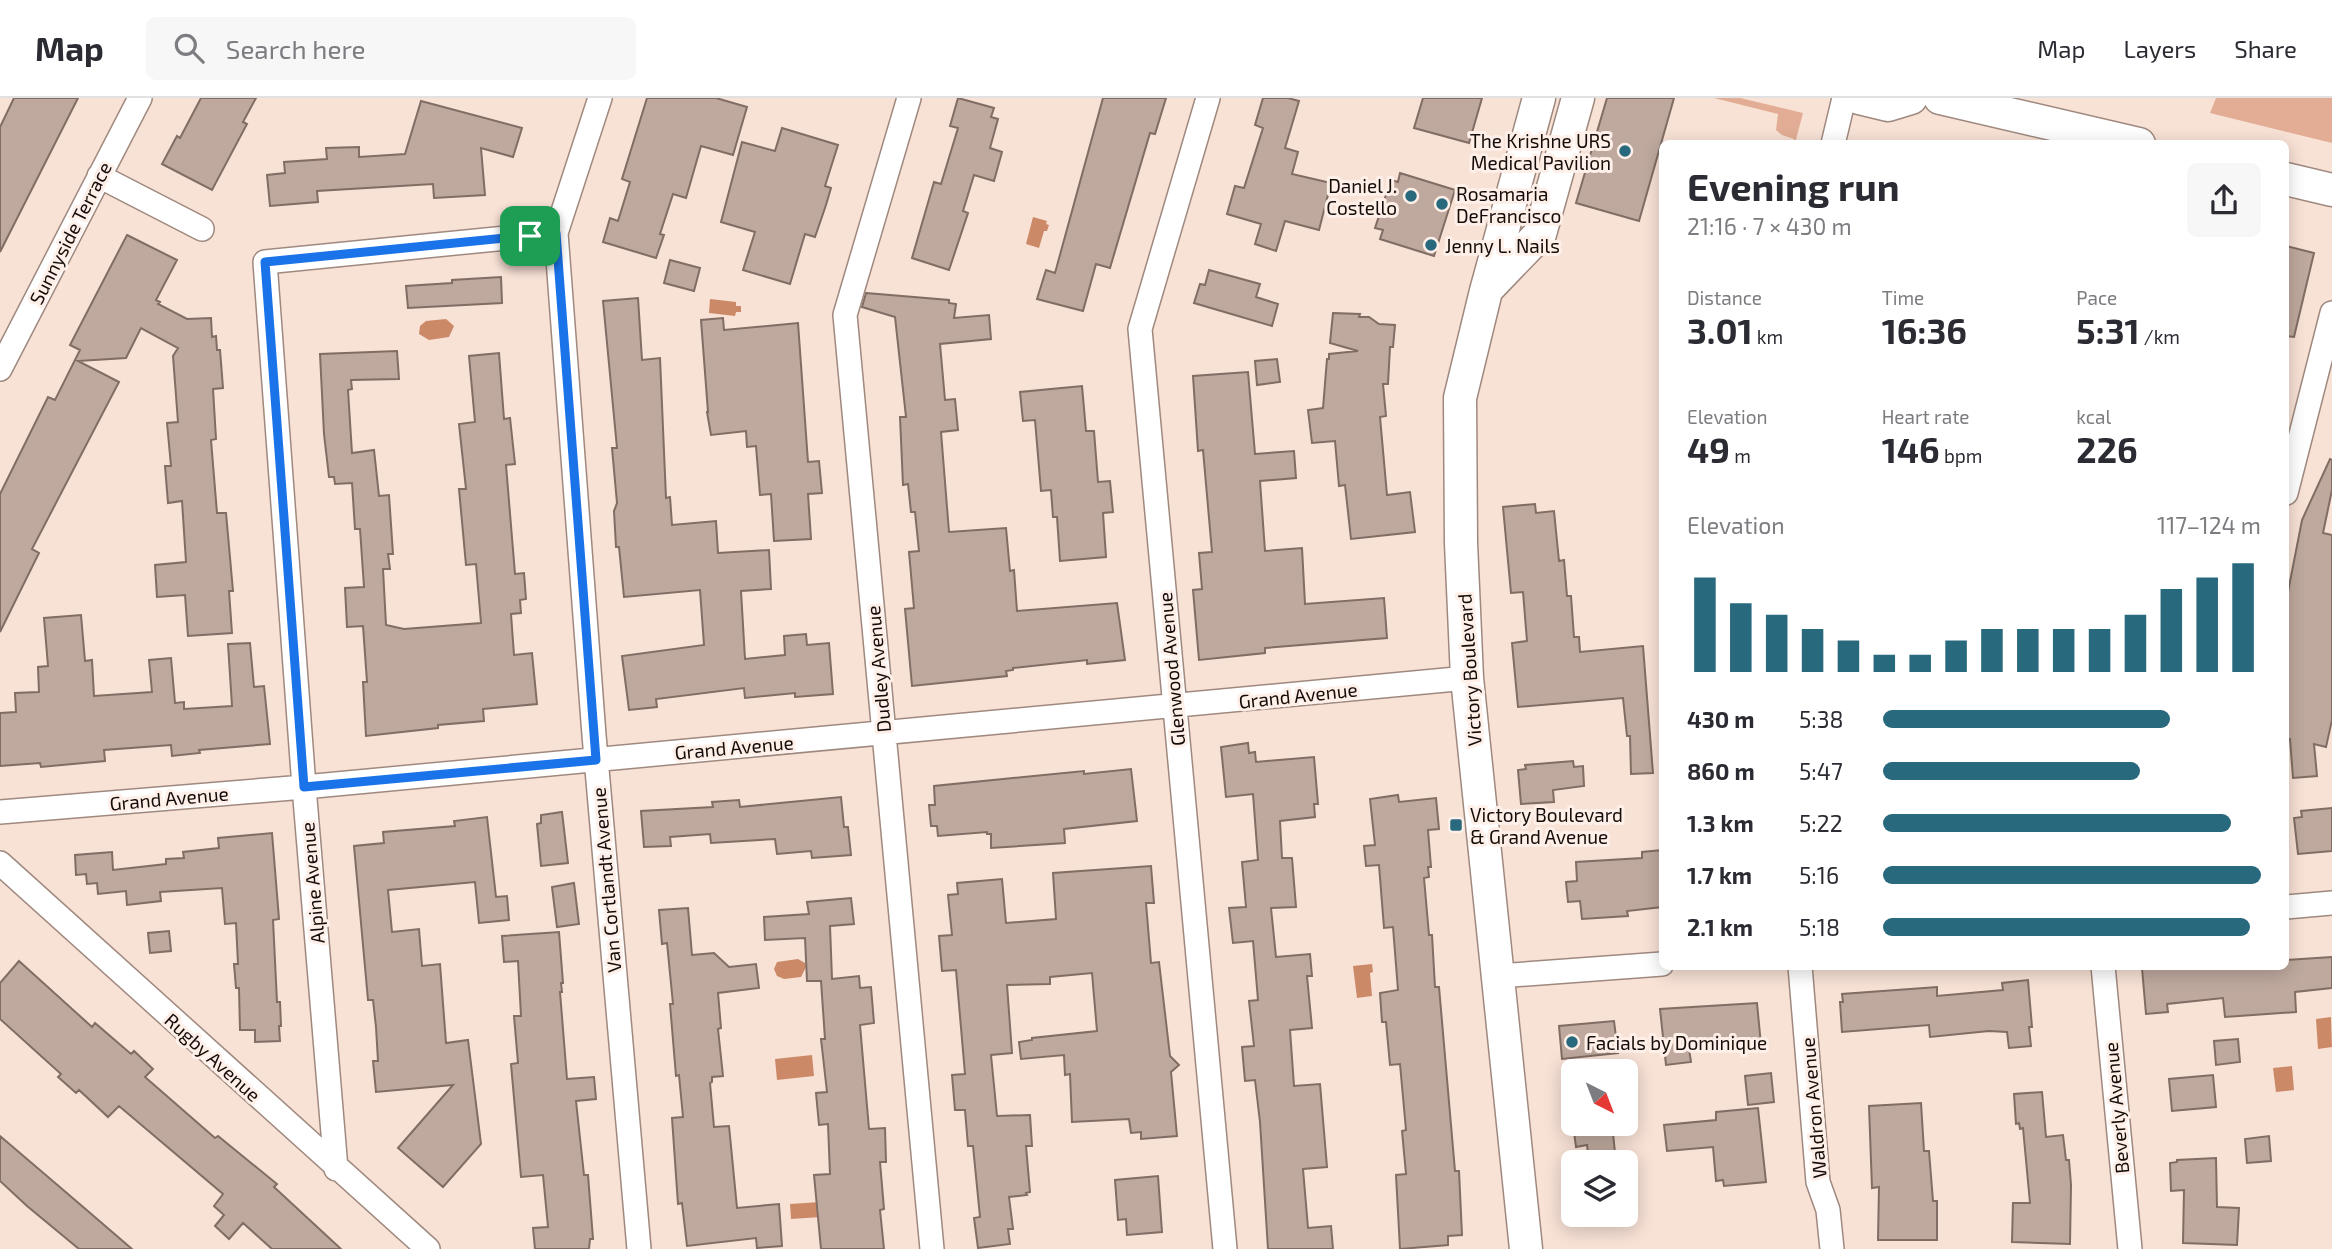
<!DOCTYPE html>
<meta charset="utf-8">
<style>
:root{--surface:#fff;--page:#f7f7f7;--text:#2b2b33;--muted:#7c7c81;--line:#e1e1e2;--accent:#29697d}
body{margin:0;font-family:"Exo 2",sans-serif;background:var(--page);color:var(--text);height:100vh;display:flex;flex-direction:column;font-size:26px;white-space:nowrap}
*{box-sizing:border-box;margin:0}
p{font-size:23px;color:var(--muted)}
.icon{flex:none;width:38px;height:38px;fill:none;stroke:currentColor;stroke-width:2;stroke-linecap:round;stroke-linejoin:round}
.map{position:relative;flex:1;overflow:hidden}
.panel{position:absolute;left:1659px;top:42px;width:630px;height:830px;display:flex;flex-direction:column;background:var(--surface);border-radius:10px;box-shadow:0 4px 18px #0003}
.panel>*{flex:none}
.needle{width:46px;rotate:138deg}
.tools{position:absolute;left:1561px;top:961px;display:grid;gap:14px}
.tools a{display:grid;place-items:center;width:77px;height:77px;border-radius:10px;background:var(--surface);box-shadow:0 4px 18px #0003;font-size:35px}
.pin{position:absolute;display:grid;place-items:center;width:60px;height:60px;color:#fff;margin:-30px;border-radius:14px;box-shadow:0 4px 10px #0006}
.round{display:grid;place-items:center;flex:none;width:74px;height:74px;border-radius:10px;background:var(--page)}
.headline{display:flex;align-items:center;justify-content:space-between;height:119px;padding:0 28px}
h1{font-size:38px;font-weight:700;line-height:52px}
.metrics{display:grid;grid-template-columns:repeat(3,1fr);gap:10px;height:119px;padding:7px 28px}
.metrics div{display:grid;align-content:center}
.metrics b{font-size:35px;font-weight:700}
.metrics small{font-size:19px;font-weight:400}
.metrics p{font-size:19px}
.chart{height:196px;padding:14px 28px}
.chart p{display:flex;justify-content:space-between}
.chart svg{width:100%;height:126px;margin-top:7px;stroke:var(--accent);stroke-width:6}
ul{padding:0 28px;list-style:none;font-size:23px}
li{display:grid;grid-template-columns:112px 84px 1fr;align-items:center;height:52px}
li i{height:18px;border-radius:9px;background:var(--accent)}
header{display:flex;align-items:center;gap:42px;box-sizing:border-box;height:98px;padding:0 35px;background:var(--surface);border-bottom:2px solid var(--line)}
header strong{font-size:33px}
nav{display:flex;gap:38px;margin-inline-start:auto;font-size:24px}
.search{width:490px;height:63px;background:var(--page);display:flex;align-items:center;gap:18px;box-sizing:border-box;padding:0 24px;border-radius:10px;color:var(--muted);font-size:26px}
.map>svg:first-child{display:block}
.green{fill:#e2ad94}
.water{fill:#cb8968}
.building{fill:#bfa99e;stroke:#816d63;stroke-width:2}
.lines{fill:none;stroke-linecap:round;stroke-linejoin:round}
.minor-casing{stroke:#9f897f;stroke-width:26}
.secondary-casing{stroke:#9f897f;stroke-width:35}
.minor{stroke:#fff;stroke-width:23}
.secondary{stroke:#fff;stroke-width:32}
.route-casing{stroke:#fff;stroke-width:14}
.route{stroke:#1a73e8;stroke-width:9}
.poi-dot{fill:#29697d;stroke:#fef0e9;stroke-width:2.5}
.labels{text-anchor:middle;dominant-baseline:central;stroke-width:6;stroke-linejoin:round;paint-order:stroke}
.poi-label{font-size:19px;fill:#140c08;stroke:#fef0e9;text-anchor:start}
.street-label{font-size:19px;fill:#140c08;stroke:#fef0e9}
</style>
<header>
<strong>Map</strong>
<div class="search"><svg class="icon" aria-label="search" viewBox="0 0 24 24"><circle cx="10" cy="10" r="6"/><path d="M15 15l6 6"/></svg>Search here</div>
<nav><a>Map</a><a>Layers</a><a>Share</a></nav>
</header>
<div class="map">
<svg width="2332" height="1151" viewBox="0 0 2332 1151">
<rect width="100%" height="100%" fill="#f8e1d5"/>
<path class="green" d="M1714,0H1740L1803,15L1795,45H1793L1794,41L1782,37L1776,32L1778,16Z
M2216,0H2332V45L2210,15Z"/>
<path class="water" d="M1033,119L1047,123L1046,126L1049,127L1047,133H1044L1039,150L1026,146Z
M710,201L736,204V208H741V214H736L735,218L709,215Z
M446,221L454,228L449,239L429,242L419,236L420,228L426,223Z
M798,861L805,865L806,869L801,879L784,881L777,878L774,871L777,864Z
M1372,866L1373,874L1370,875L1372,898L1357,900L1353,868Z
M2331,919L2332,949L2318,951L2316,921Z
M812,957L814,978L777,982L775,961Z
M2292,968L2294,992L2276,994L2273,970Z
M820,1104L821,1119L791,1121L790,1106Z"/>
<path class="building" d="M14,0H78L0,154V29Z
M201,0H256L243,24L247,26L212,92L162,66L177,38L180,40Z
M647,0H716L747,9L733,57L701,48L686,100L673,96L660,136L664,137L656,160L603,144L610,120L618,123L630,84L622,81Z
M958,0L994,10L991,19L998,21L990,50L1002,54L994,83L974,77L963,113L968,115L949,172L912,160L934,84L941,86L958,30L950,28Z
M1103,0H1166L1155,36L1150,35L1110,170L1096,166L1083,213L1037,201L1046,172L1055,175Z
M1263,0H1288L1299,3L1285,50L1298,54L1292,76L1331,85L1319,132L1285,123L1276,153L1255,146L1261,126L1227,116L1235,88L1244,90L1263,30L1255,27Z
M1423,0H1482L1469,45L1414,30Z
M1607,0H1674L1639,123L1576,105Z
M421,3L522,30L513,59L481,50L485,97L434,100L433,86L317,93L318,104L270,108L267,77L285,75L284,64L327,61L326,50L359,49V59L405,56Z
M782,30L838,47L825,88L831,90L826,107L815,139L805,136L790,186L743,172L755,134L721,124L742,44L775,53Z
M1400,75L1455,92L1434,158L1380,141L1383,132L1375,130L1391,82L1398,84Z
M127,137L177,162L156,202L160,204L158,206L187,221L211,220L212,239L216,238L217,252H220L223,290L213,291L216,341L211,342L217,415H226L233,493H229L232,535L188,538L185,497L157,499L155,467L186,464L182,403L168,405L165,368H171L167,325L178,324L173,258L178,250L141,230L126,260L78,263L119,284L32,451L39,455L0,534V396L48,299L55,302L80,252L70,247Z
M2286,148L2314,155L2294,239L2286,238Z
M670,162L700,170L694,193L664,185Z
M1209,172L1260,186L1256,199L1278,206L1272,228L1194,205L1200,186L1205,187Z
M501,179L502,205L408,210L406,188L452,185V182Z
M866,195L949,202V205L956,206L954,220L989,217L991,241L940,246L945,302L955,301L958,332L941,334L949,434L1006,430L1010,473L1014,472L1017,513L1117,505L1125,562L1087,566V562L1013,570V572L1006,573L1007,578L912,588L905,511L914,510L909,454L919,453L915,414H911L908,386L903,387L900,319H906L895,219L862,209Z
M638,200L642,262L660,260L666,400L670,399L672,427L716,423L718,455L769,452L771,491L741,493L745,561L785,557L784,538L806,536L807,547L829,545L833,596L795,599V595L745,600L744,590L656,601L657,609L629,612L622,558L704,547L700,492L624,499L619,449H616L614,413L617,405L612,350H617L603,203Z
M1333,215L1360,216L1359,219H1369L1379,226L1395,227L1393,249H1390L1388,286H1383L1386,318L1380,319L1387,397L1410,394L1415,434L1351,441L1345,387L1339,388L1335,343L1312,345L1308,312L1323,310L1327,261H1329V256L1358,253L1330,245Z
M723,220L724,232L798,225L808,364L819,363L822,395L808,396L811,441L774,443L771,396L760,397L756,348L747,349L746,333L711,337L707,314H708L701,222Z
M397,253L399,281L351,282L352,291L348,292L352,355L374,352L379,398L389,397L393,456H388L390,471H383L386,527L404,531L481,525L476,466L466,467L459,391H466L459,326L475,324L469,258L499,255L504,321L510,320L515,366L506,367L515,476L524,475L526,501L520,502L521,515L511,516L514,557L532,555L537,606L483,611L484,623L438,627V630L366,638L363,584H367L363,528L347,529L345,490L364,489L360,431H355L352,385L335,386L334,379H329L324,336L320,256Z
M1277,261L1280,284L1257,287L1255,263Z
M1248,274L1255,356L1294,353L1296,380L1260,383L1265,453L1302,450L1305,506L1384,500L1387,540L1265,550V555L1199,562L1193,492L1202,491L1199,455L1212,454L1203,352L1198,353L1193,278Z
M1082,288L1086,333H1094L1098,384L1110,383L1113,414L1103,415L1106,459L1060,463L1057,419H1053L1051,392L1041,393L1035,322L1023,323L1020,294Z
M2330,361L2332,362V392L2323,435L2332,437V622L2326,649L2314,646L2317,678L2293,680L2290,641L2286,640V504L2302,422Z
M1535,406L1536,415L1554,413L1559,463L1564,462L1567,498H1571L1574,539H1579L1580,554L1643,548L1653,675L1631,676L1630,638H1627L1623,600L1518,609L1512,545L1527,543L1523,494L1511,495L1503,409Z
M81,517L85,563L92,562L94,598L152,594L149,562L171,560L175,605L184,604V611L232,608L228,546L250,545L254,589L264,588L270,646L199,652L200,655L172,658L171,647L104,652L105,663L41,669L40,665L0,668V615L16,614L15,595L39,594L38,569L48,568L44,520Z
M1248,645L1249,655L1255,654L1256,664L1314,659L1318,706H1314L1315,719L1280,723L1282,760H1292L1296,809L1271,810L1276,859L1310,856L1312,878H1307L1312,930L1290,932L1294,988L1320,986L1327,1069L1303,1071L1308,1130L1331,1128L1333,1151H1268L1260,1024L1255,982L1245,983L1242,949L1254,948L1249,903L1258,902L1253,843L1233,845L1229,810L1246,809L1242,764L1258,762L1253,696L1226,699L1221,649Z
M1573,663L1574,669L1583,668L1584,688L1553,692L1554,704L1521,706L1518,672L1526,671L1525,667Z
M1131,671L1137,723L1064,731L1065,745L991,750V736H987V734L938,738L937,728H931L929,707H935L934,688L1084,673V676Z
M1398,697L1399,704L1436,700L1439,731L1428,732L1431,769H1428L1429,779L1424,780L1429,837H1432L1435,889H1439L1455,1073H1459L1462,1137L1448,1138V1147L1400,1151L1396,1077L1406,1076L1402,1033L1406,1032L1400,966L1390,967L1386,924H1382L1380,895L1398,892L1393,829L1384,830L1379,767L1366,768L1364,748L1375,747L1370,701Z
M841,699L844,729H848L851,757L812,760L811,753L777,756L775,741L711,745L710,736L670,739L671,748L644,749L641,713L713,709L712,704L739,702L740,709Z
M2332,710V753L2298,756L2294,720L2302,719L2301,713Z
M562,714L568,765L541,768L537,726L541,725V717Z
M487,719L496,799L507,798L509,822L479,825L475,784L388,792L392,834L419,831L422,868L440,866L446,945L468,942L481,1046L443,1089L398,1050L453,987L376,994L373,963H378L376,929L373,902H368L354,748L384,745L383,734L455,728L454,723Z
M272,735L279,821L273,822L277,904H280L281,928H279L280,943L255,944V932H240L239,890H236L234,866H238L236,825L225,826L222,790L160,794L161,803L127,807L126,793L98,796L97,785L87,786L86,776L76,777L75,757L112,754L113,772L166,766V761L184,760L183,754L219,750L218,740Z
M1662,752V809L1627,813L1628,818L1582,821L1580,803L1568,804L1566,784L1577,783L1576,764L1642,760V754Z
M1151,768L1154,805H1146L1151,865L1159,864L1170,958L1179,967L1171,974L1177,1038L1141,1041V1034L1131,1035L1129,1021L1072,1024L1070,976L1065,977L1064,957L1021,961L1019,944L1032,942V940L1097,933L1092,875L1050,879V886L1007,887L1012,955L991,957L997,1018L1030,1017L1032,1048H1026L1030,1094L1026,1095L1027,1097L1009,1099L1013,1131H1008L1010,1146L978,1150L974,1120L980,1119L973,1048H968L965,1012H955L952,977L965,976L956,872L942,873L939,838L952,837L948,797L958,796L957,785L1002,781L1006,825L1056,821L1053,775Z
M574,785L579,826L557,829L552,789Z
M851,800L854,826L830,828L832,881L859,878L860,890L871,889L874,925L860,927L869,1031L885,1030L886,1064H880L884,1111L880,1112L884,1151H821L814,1077L830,1076L828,1026L819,1027L816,995L827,994L821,941H825L821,883H807L805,840L765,842L764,819L809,816L807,804Z
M688,810L692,857L714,855L729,869L756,866L759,890L718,895L721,930L718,931L723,978L712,979V984L710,985L714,1029L729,1028L737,1110L779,1106L782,1148L757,1150L756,1140L687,1148L682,1105L678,1106L672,1020L683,1019L679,977L676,978L670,906H673L667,845L662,846L659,812Z
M169,833L171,853L150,855L148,835Z
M559,834L563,885H561L562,894H560L567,981L594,979L596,1001L576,1003L584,1077H588L593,1141H590L589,1151H535L533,1130L548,1129L543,1077L521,1079L511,966L518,965L514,918H521L518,863L504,864L502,838Z
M2332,859V890L2295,894L2296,914L2225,919L2223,900L2167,906L2168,914L2146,916L2142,870L2286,868V862Z
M19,863L92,929L95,925L131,956L134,953L153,971L145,979L215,1040L218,1038L277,1086L274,1089L341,1151H272L243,1125L229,1141L215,1128L224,1117L214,1108L223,1096L119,1008L108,1019L79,992L76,995L58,979L61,976L0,921V885Z
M2028,882L2032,929H2029L2031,948L2009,950L2007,934L1989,933L1930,939L1929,927L1842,934L1840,904H1843L1842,896L1937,889V898L2003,892L2002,885Z
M1757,905L1761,947L1689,951L1691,964L1666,967L1660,911Z
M1614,923L1618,955L1562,961L1559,928Z
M2238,941L2240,964L2216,967L2214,943Z
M1771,975L1774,1004L1748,1007L1745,978Z
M2213,977L2216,1009L2172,1013L2169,981Z
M2042,994L2046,1039L2063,1037L2066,1062H2069L2071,1087L2070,1146L2012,1144L2013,1105H2030L2023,1030L2020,1031L2019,1025L2016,1026L2014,996Z
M1921,1005L1924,1053H1929L1933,1103H1937V1142H1878L1879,1089L1872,1090L1869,1008Z
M1758,1010L1766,1084L1724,1088L1723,1082L1716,1083L1713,1049L1667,1053L1664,1027L1716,1022V1014Z
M1573,1026H1612L1616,1064H1589L1587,1047L1576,1049Z
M0,1038L82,1108L132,1151H79L27,1108L0,1083Z
M2269,1038L2271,1063L2247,1065L2245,1041Z
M2216,1060L2217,1109L2239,1110L2237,1147L2183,1145L2184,1092L2171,1093L2170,1065L2177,1064V1062Z
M1158,1078L1162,1134L1127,1137L1126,1121L1118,1122L1115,1082Z"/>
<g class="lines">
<defs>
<path id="minor" d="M600,0L556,135L594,637L639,1151
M909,0L845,217L932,1151
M1208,0L1140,231L1225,1151
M1833,46L1844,0
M99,78L202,131
M0,271L140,0
M2286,395L2332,215
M0,714L304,689L1467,580
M0,765L428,1151
M2286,809L2332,805
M1800,868L1818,1084L1828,1112L1832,1151
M2103,868L2130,1151
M1498,878L1662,866
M336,1071L304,689L265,164L556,135"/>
<path id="secondary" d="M1859,0L1888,7L1911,0
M1940,0L2139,46
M2286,81L2332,92
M1489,189L1540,136L1578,0
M1526,1151L1467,580L1461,445L1460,300L1486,193L1539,0"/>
</defs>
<use href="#minor" class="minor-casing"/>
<use href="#secondary" class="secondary-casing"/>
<use href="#minor" class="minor"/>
<use href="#secondary" class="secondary"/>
</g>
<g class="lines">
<defs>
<path id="route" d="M556,135L596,662L304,689L265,164Z"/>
</defs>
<use href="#route" class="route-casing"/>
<use href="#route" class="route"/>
</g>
<g class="poi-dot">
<circle cx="1625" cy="53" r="7"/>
<circle cx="1411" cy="98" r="7"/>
<circle cx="1442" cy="106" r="7"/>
<circle cx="1431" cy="147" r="7"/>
<rect x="1449" y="720" width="14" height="14" rx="3.5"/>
<circle cx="1572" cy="944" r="7"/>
</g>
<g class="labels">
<g class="poi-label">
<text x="1611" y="42" text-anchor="end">The Krishne URS<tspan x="1611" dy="22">Medical Pavilion</tspan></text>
<text x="1397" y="87" text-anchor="end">Daniel J.<tspan x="1397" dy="22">Costello</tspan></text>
<text x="1456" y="95">Rosamaria<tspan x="1456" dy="22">DeFrancisco</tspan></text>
<text x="1445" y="147">Jenny L. Nails</text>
<text x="1470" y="716">Victory Boulevard<tspan x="1470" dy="22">&amp; Grand Avenue</tspan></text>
<text x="1586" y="944">Facials by Dominique</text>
</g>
<g class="street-label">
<text transform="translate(70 135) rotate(-63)">Sunnyside Terrace</text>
<text transform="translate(878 571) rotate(-95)">Dudley Avenue</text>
<text transform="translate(1171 571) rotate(-95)">Glenwood Avenue</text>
<text transform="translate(1469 572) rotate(-94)">Victory Boulevard</text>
<text transform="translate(1298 597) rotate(-6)">Grand Avenue</text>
<text transform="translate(734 649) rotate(-5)">Grand Avenue</text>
<text transform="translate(169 700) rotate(-5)">Grand Avenue</text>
<text transform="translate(606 782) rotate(-95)">Van Cortlandt Avenue</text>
<text transform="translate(312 785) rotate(-95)">Alpine Avenue</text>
<text transform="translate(213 959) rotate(42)">Rugby Avenue</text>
<text transform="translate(1813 1010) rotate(-95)">Waldron Avenue</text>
<text transform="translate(2116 1010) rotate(-95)">Beverly Avenue</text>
</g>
</g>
</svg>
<div class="tools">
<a><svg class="needle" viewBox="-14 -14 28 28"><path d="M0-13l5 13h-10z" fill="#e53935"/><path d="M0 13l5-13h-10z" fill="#7c7c81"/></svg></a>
<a><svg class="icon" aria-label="layers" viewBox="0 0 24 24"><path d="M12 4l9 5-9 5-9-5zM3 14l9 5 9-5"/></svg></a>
</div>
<div class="pin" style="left:530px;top:138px;background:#1e9e55"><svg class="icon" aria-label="arrive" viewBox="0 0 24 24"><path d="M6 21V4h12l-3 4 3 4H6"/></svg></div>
<section class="panel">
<div class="headline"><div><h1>Evening run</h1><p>21:16 · 7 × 430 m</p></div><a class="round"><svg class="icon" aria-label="share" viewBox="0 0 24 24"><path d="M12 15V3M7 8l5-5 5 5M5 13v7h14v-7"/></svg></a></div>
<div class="metrics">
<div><p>Distance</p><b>3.01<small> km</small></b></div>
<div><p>Time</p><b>16:36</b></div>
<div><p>Pace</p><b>5:31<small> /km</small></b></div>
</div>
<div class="metrics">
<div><p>Elevation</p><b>49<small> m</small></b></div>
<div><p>Heart rate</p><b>146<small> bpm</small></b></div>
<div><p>kcal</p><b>226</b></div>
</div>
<div class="chart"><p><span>Elevation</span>117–124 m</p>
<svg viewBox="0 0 160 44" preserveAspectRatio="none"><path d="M5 44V11M15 44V20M25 44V24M35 44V29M45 44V33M55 44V38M65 44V38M75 44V33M85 44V29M95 44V29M105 44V29M115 44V29M125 44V24M135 44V15M145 44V11M155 44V6"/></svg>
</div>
<ul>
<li><b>430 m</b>5:38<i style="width:76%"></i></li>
<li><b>860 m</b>5:47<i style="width:68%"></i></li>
<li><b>1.3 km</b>5:22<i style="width:92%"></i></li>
<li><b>1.7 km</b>5:16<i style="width:100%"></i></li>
<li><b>2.1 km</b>5:18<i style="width:97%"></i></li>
</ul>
</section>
</div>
